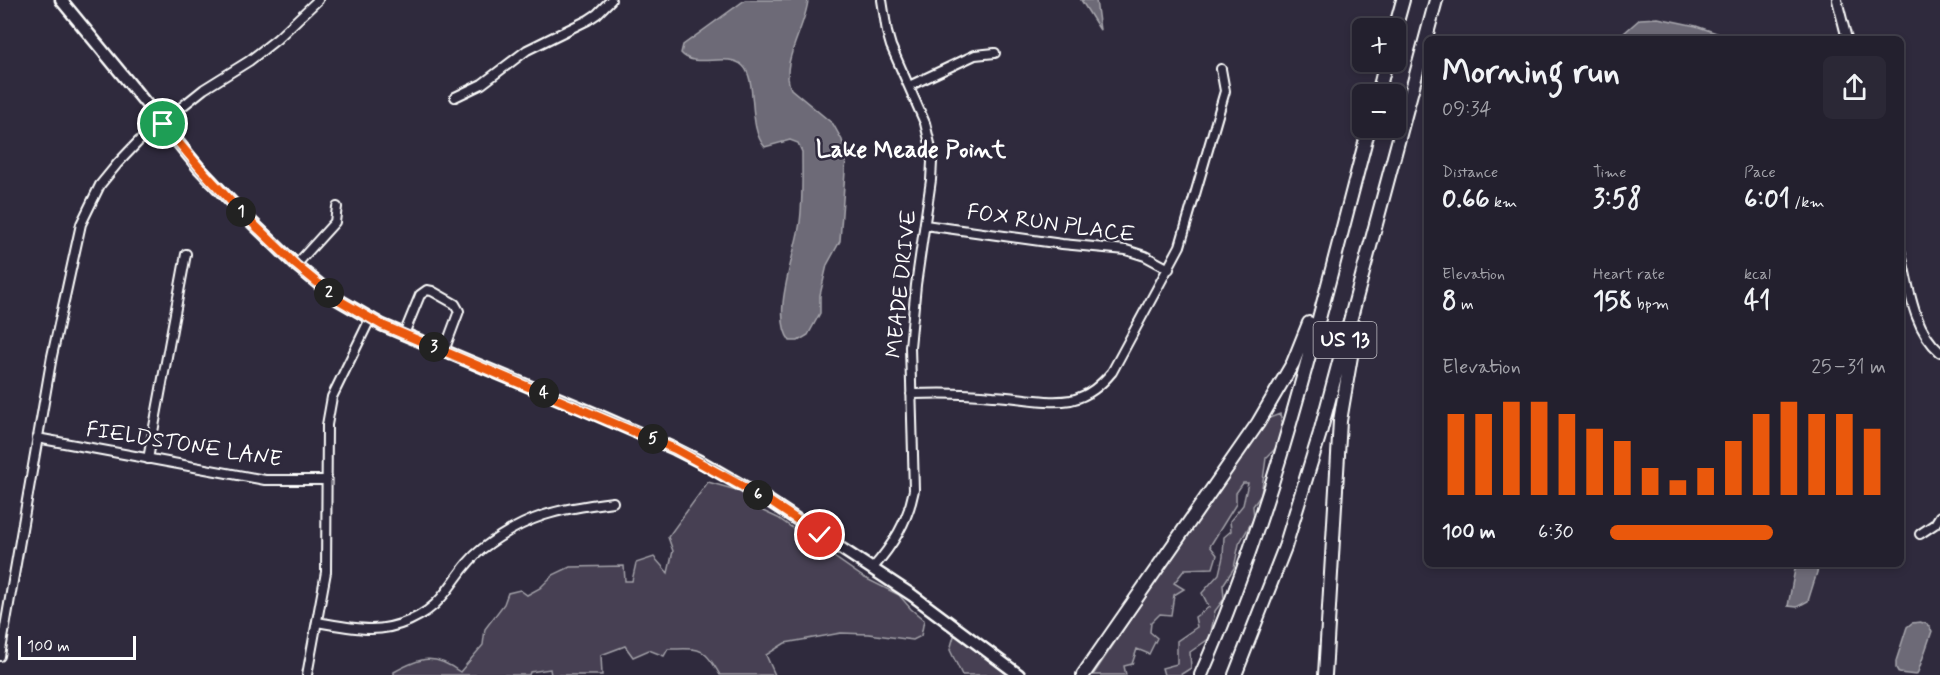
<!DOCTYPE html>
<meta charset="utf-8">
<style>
:root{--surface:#23202e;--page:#2b2836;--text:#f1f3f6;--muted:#a3a3aa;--line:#403e4a;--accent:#ea580c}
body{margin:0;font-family:Mynerve,sans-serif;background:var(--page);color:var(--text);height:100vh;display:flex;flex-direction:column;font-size:22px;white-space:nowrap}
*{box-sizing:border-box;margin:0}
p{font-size:20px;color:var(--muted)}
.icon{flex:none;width:33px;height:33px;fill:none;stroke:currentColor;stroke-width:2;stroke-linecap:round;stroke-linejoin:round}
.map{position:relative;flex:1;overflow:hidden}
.sheet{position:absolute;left:1424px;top:36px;width:480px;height:531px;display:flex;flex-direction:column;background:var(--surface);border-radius:9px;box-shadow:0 3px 9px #0003,0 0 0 2px var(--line)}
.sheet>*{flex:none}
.controls{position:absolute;left:1352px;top:18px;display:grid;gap:12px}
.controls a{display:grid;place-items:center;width:54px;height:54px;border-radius:9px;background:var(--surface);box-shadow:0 3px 9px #0003,0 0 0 2px var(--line);font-size:30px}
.scale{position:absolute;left:18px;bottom:15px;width:118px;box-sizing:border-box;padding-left:6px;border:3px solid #fff;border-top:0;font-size:16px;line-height:21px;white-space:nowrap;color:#fff;-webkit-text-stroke:4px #2f2a3d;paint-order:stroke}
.pin{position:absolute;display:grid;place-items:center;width:51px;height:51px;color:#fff;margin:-26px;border:3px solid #fff;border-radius:50%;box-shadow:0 2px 6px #0007}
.km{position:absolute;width:30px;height:30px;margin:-15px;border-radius:50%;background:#222;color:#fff;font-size:16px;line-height:30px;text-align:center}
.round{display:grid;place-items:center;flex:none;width:63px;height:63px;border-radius:9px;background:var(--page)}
.summary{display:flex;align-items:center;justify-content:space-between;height:102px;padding:0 18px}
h1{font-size:33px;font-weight:700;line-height:45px}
.stats{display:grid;grid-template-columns:repeat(3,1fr);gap:9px;height:102px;padding:6px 18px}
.stats div{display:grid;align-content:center}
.stats b{font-size:26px;font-weight:700}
.stats small{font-size:16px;font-weight:400}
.stats p{font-size:16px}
.chart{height:168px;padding:12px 18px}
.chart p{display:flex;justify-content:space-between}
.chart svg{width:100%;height:108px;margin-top:6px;stroke:var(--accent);stroke-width:6}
ul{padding:0 18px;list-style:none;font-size:20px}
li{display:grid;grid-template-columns:96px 72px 1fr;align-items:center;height:45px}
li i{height:15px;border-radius:8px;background:var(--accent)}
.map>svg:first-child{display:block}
.green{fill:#464152;stroke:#a2a0a8;stroke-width:1.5}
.water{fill:#6d6a77;stroke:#a7a6ad;stroke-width:1.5}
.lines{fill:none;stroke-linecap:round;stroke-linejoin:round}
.minor-casing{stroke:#fff;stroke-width:12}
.major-casing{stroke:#fff;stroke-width:15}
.highway-casing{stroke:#fff;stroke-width:16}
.minor{stroke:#2f2a3d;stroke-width:8}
.major{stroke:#2f2a3d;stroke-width:10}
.highway{stroke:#2f2a3d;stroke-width:12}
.route-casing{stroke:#fff;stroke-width:12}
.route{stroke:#ea580c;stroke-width:8}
.labels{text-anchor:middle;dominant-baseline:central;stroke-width:5;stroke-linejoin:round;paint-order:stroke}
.shield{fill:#2f2a3d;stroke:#c1bfc5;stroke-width:1.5}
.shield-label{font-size:21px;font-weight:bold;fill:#fff}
.street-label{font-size:22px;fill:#fff;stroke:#2f2a3d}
.neighbourhood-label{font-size:24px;font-weight:bold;fill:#fff;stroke:#2f2a3d}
</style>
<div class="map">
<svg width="1940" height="675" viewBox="0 0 1940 675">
<rect width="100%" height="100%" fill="#2f2a3d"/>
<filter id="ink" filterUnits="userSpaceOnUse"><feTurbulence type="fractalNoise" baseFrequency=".0167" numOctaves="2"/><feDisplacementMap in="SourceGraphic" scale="12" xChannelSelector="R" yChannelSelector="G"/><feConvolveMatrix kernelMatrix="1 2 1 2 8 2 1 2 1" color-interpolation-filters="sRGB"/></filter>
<g filter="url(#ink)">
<path class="green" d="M1280,414L1283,425L1277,447L1266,458L1261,495L1253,506L1254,518L1239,544L1234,568L1223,585L1224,599L1215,611L1210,638L1190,652L1191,668L1180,675H1164L1162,668L1177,664V641L1197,627L1195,617L1209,607L1202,593L1219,574L1223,557L1224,537L1231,531L1230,521L1243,505L1248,483H1243L1236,493V504L1210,546L1217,555L1213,568L1185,569L1174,583L1184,589L1174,595L1171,615L1160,614L1151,623L1150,632L1157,638L1149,654L1137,649L1132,664L1124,666L1126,675H1093L1264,420Z
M708,482L747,493L752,506L778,518L863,577L899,595L911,609L924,620L921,636L913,640L869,634L841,633L785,643L766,655L775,675H720C703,645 700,649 668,649L664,656L649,650L633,657L625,646L601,655L602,675H551L550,669L530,672L529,675H394V672C421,657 434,653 460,672L483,645L485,629L504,604L508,593L520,590L527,595L540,588L553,575L570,567L624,566L625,581H632L636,563L654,557L668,573L673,551L668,537Z
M954,636H960L1017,675H962L950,650Z"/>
<path class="water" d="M745,0H808C806,27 779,63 791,89L833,124L842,140L846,158L840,241L827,265L820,295V313L808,335L798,341H790C770,316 796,252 800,222C803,199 802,175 802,152L798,143L790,140L765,147C747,128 758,80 743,66C727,51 695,70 681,53L683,45Z
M1081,0H1096L1100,30Z
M1658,18L1696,26L1734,39H1621L1624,33L1640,19Z
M1796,564H1819V566L1808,601L1797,607L1788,606Z
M1920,622L1927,624L1932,631L1918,672L1916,675L1899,673L1896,668V661L1907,627L1912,623Z"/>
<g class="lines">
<defs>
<path id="minor" d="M1837,0L1847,39
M909,86L975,55L995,53
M455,97L482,84L527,50L588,20L597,14L611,0
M925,225L1062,244L1126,250L1145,256L1169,269
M1900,250C1909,285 1912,328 1940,352
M296,265L335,222L337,207
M404,334L420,295L427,290L432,291L455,304L459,311L444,351
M911,394C938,393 966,393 993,396C1019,397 1046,404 1071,400C1089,396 1101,385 1112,372L1180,246L1225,91L1221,69
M37,438L265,480H326
M148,459L186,254
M1920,534L1935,524L1940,516
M872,569C893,545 908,521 914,490L910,347L916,285L931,180L932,162L930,144L925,123L891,46L887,32L882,0
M317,622C335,625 354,629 371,629C396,629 425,617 441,598C455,582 464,563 482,549C527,515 557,509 613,502
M0,656L52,356L81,224L100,185L118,163L139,141L204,89L249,61L277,39L318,0
M307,675L326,572L327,425L332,397L370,319"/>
<path id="major" d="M61,0L199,168L237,208L296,265L337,299L382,325L593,413L675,449L703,463L769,501L912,595L1019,675"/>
<path id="highway" d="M1395,29L1403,0
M1378,94L1386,62
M1083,675L1258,423L1293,363L1309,323
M1201,675C1278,500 1320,311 1369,128
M1235,675L1285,547L1320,433L1436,0
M1325,675L1340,421L1356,327"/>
</defs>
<use href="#minor" class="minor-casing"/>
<use href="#major" class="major-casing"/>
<use href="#highway" class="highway-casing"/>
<use href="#minor" class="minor"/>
<use href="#major" class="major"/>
<use href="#highway" class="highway"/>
</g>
</g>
<g class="lines" filter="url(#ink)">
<defs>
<path id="route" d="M163,124L200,168L237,208L296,265L337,299L382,325L675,449L769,501L820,535"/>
</defs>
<use href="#route" class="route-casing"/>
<use href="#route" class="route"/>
</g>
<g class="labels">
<rect class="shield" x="1313.5" y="322" width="63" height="36" rx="4.5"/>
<g class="shield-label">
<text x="1345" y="340">US 13</text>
</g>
<g class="street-label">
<text transform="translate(1051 224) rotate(8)">FOX RUN PLACE</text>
<text transform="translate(902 284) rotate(-84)">MEADE DRIVE</text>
<text transform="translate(184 445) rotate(9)">FIELDSTONE LANE</text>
</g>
<g class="neighbourhood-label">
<text x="911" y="150">Lake Meade Point</text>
</g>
</g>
</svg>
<div class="controls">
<a>+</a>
<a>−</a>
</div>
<div class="scale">100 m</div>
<div class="pin" style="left:163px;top:124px;background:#1e9e55"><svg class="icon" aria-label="arrive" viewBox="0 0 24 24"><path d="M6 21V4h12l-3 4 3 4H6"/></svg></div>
<div class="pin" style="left:820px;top:535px;background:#d93025"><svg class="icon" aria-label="check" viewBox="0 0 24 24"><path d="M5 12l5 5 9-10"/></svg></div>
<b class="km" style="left:241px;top:212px">1</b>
<b class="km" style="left:329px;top:293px">2</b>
<b class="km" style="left:434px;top:347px">3</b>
<b class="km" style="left:544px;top:393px">4</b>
<b class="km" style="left:653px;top:439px">5</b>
<b class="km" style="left:758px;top:495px">6</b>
<section class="sheet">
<div class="summary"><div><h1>Morning run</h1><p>09:34</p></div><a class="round"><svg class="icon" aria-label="share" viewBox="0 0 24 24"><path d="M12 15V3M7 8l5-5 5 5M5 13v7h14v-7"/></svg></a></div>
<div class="stats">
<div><p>Distance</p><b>0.66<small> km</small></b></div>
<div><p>Time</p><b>3:58</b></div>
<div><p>Pace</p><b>6:01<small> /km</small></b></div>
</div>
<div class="stats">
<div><p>Elevation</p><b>8<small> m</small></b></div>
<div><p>Heart rate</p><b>158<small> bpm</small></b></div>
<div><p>kcal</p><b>41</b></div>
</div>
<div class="chart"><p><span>Elevation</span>25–31 m</p>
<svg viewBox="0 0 160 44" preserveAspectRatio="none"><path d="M5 44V11M15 44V11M25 44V6M35 44V6M45 44V11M55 44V17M65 44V22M75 44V33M85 44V38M95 44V33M105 44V22M115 44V11M125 44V6M135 44V11M145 44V11M155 44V17"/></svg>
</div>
<ul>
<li><b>100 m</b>6:30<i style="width:59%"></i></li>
</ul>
</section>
</div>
